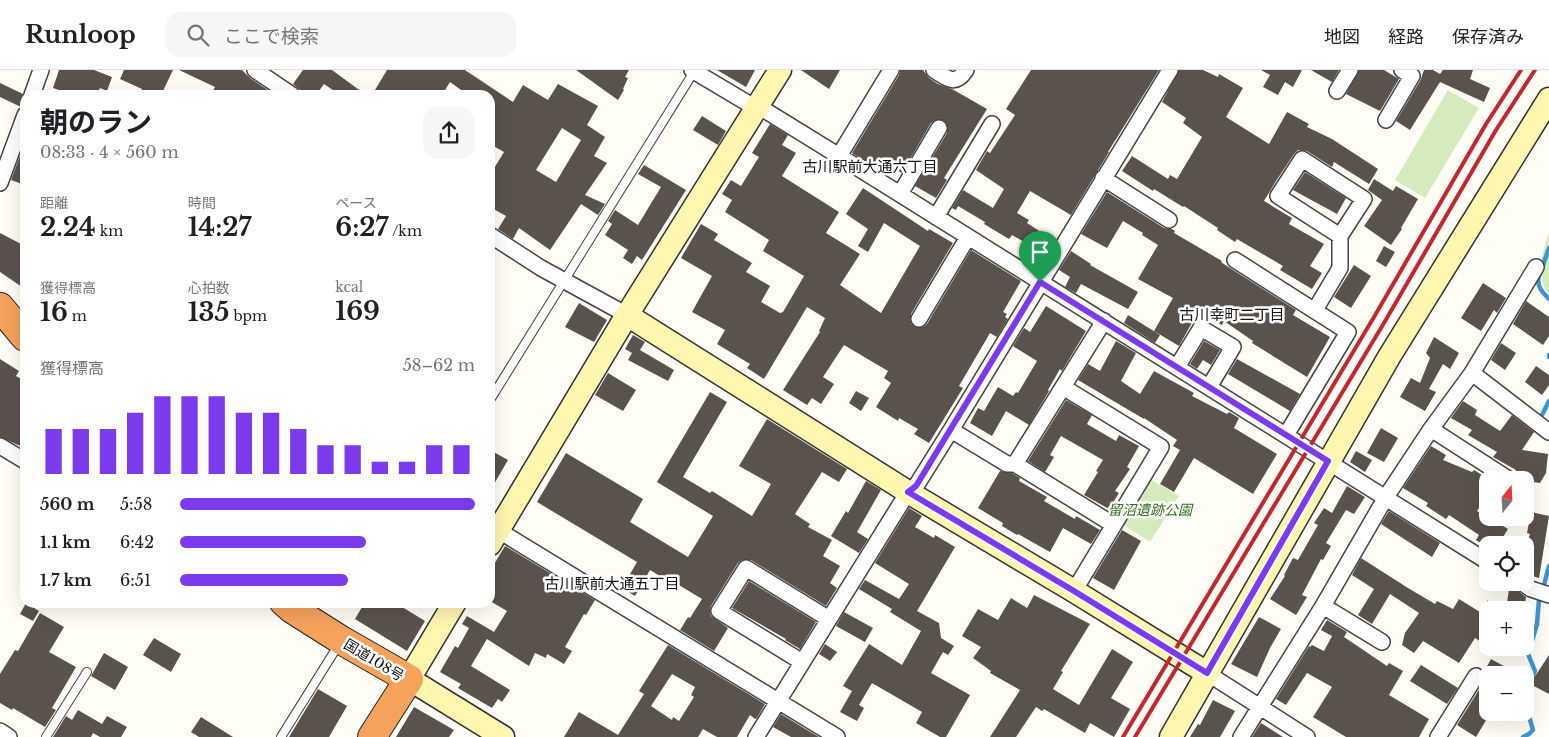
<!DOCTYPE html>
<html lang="ja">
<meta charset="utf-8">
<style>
:root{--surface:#fff;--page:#f6f6f6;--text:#202124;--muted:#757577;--line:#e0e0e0;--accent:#7c3aed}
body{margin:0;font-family:"Libre Baskerville","Noto Sans JP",serif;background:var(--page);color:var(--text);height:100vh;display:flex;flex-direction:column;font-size:19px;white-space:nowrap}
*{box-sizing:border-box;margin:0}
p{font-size:16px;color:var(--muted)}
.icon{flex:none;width:28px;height:28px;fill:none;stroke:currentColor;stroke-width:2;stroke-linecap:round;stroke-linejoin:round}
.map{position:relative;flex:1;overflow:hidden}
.panel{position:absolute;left:20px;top:20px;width:475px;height:518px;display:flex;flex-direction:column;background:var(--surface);border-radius:15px;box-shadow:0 5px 20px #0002}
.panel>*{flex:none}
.needle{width:32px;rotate:18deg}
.tools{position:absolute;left:1479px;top:401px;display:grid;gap:10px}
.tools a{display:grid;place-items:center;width:55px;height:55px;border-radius:10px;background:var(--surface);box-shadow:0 5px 20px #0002;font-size:25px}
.pin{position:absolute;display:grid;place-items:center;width:42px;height:42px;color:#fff;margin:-51px -21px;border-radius:50% 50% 50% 0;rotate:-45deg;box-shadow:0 0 5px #0007}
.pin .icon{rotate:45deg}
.round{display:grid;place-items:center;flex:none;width:52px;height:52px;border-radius:15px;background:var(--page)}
.summary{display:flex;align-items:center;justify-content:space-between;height:85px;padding:0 20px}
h1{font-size:28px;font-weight:700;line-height:38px}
.stats{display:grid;grid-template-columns:repeat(3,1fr);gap:8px;height:85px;padding:5px 20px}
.stats div{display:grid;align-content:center}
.stats b{font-size:25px;font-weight:700}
.stats small{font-size:14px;font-weight:400}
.stats p{font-size:14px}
.chart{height:140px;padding:10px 20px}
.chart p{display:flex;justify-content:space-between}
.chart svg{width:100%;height:90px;margin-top:5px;stroke:var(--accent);stroke-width:6}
ul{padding:0 20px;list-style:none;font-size:16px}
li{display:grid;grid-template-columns:80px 60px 1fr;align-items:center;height:38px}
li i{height:12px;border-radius:6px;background:var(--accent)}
header{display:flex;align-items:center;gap:30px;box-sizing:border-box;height:70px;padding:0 25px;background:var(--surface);border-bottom:1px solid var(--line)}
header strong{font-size:24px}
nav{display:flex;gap:28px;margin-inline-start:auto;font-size:18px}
.search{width:350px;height:45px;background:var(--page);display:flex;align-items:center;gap:12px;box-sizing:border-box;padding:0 18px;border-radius:15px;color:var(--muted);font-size:19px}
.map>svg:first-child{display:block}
.green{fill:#d5ebbd}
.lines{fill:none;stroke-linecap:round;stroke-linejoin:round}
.stream{stroke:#3f96cf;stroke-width:4.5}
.building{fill:#5a524d;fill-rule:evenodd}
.lane-casing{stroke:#444;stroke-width:10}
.street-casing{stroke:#444;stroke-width:18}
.secondary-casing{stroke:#333;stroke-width:25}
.highway-casing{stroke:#222;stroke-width:30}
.lane{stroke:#fff;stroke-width:8}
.street{stroke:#fff;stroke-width:15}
.secondary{stroke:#fff6b0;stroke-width:22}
.highway{stroke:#f5a25d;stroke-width:28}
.rail{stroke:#c4262e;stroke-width:4}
.route-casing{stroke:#fff;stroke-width:10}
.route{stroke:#7c3aed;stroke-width:6}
.labels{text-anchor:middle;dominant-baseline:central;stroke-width:5;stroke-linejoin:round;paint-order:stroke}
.park-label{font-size:14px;font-style:italic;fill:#2f6b1f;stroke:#fff}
.street-label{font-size:14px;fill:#111;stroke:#fff}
.neighbourhood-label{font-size:15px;fill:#111;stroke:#fff}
</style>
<header>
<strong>Runloop</strong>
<div class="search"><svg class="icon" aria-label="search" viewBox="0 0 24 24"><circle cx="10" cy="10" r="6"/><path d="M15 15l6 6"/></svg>ここで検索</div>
<nav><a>地図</a><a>経路</a><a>保存済み</a></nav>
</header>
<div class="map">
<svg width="1549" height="667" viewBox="0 0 1549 667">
<rect width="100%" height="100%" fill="#fffdf5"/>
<path class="green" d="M1448,20L1479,38L1425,128L1395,110Z
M1549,163V224C1535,208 1542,182 1549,163Z
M1150,409L1179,426L1150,472L1122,454Z"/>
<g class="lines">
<path class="stream" d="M1542,198L1549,178
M1539,205C1536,216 1542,222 1549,229
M1549,285V287
M1542,345L1549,331
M1544,515L1549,496
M1525,625L1535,601L1528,584L1537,554L1539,530
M1523,667L1529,664L1533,660L1525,632"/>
</g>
<path class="building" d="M59,0H94L112,7L107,21L100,18L97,25H87L74,20L72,24L53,18Z
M124,0H173L161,25H140L142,19L120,9Z
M179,0H242L250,8L275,25H211L215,17Z
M303,0H332L366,25H340L324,14L316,25H301L300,20L293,14Z
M387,0H465L513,32L523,15L548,30L558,14L598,36L587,55L605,67L594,86L607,93L585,125L605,134L598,145L581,134L550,180L519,158L513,169L498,159L506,146L490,137V105L504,82L490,74V25H468L450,12L442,25H372ZM562,58L581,70L556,112L536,100Z
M576,0H629L625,7L628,8L623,19L624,20L618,30Z
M717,0H755L746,17Z
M801,0H840L829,19Z
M900,0H923L929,8L938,14L952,19L987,39L944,108L947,110L936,128L915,116L947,63V54L943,50H935L931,53L902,103L878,89L873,97L852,83L899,5Z
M1031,0H1159L1108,82H1109L1071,145L1030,121L1017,143L1029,150L1027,153L1055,171L1047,185L1012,165L1009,169L984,154L985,152L958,136L956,140L952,138L963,120L993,138L1004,119L976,100L987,81L990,83L1015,45L1006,39Z
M1179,0H1203L1218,7L1219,4L1243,18L1226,47L1269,74L1287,42L1309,54L1307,57L1332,69L1378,99L1369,114L1334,92L1332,97L1307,81L1298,80L1294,84L1276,111L1264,131L1292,148L1289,154L1324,174L1310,196L1322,203L1312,219L1280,200L1283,196L1237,169L1235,172L1217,160L1218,158L1184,136L1183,137L1154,119L1153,121L1122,101L1132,86L1168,109L1170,105L1177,109L1202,67L1183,53L1186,48L1162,32Z
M1261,0H1302L1293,17L1285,12L1278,25L1263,17L1270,5Z
M1311,0H1339L1332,12Z
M1359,0H1384L1399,9L1380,41L1346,24Z
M1424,0H1433L1440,4L1443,0H1473L1470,9L1490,18L1484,32L1440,12L1410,60L1396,51L1420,11Z
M0,13L23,24L25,36L21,37L0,27Z
M702,46L726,61L718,75L693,60Z
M770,54L788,65L782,75L796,83L782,106L839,142L826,163L860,184L840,215L881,243L920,176L884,153L868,182L858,176L868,159L846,144L863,118L928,161L929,159L953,173L911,244V253L915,257H923L927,254L971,180L1021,211L1003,242L1007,244L1005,247L1008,249L997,267L990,263L959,316L963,318L929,373L914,364L918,359L899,348L898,351L876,337L891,313L884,308L888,301L844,275L823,307L834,314L821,334L812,328L807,335L783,320L820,262L819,261L825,248L807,237L764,309L747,298L750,294L717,274L725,260L692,242L712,206L681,188L701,154L718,164L714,170L752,193L746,202L770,216L761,232L780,243L783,242L804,206L763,181L769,170L725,142L732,130L722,124L731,110L741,116L759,87L752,83Z
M25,72V115L11,110Z
M644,95L686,120L642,190L637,186L632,194L623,188L628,180L605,165L612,154L608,151L615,140L638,155L661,117L638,104Z
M1305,102L1346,128L1337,144L1293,120Z
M1374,109L1393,121L1396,116L1418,129L1401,158L1402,159L1391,175L1364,156L1382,130L1368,120Z
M1107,122L1164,158L1172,159L1175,161L1174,163L1222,191L1221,192L1230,198L1296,240L1293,245L1330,267L1307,307L1252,273L1253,271L1224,251L1222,255L1198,242L1179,276L1154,261L1173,228L1138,209L1158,175L1142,165L1143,163L1123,151L1107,178L1081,164Z
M0,163L25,176V219L0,202Z
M1384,176L1395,182L1386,197L1376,191Z
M1071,181L1091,194L1090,195L1138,222L1128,239L1081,214L1076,223L1065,217L1070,207L1059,200Z
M1354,195L1371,206L1351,238L1334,227Z
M1483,213L1506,228L1497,243L1494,240L1481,261L1461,248Z
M1526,231L1549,247V266L1543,275L1513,254Z
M579,233L607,250L594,272L565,257Z
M1046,236L1086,261L1062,301L1060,299L1048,320L1049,321L1029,355L1006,341L992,366L970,353L978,338L984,341L998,317L1013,326L1016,322L1018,323L1037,291L1013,276L1024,258L1030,262Z
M1128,245L1160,265L1155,273L1124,253Z
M633,265L645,272L640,280L674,300L668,311L628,290L632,283L625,279Z
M1434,267L1459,283L1450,299L1443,294L1429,319L1436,322L1425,341L1400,327L1411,308L1420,313L1430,288L1426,283Z
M1116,271L1136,283L1121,311L1140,324L1154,301L1194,323L1192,326L1227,344L1229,342L1239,348L1234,358L1277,384L1253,424L1194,388L1174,422L1160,414L1180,380L1173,376L1177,370L1144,348V349L1078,310L1088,294L1100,301Z
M1204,271L1220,280L1211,295L1203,290L1197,299L1190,294Z
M1501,273L1516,283L1505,300L1491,290Z
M0,289L19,301L16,306L25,311V378L0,367Z
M1237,289L1300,324L1290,341L1228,304Z
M1536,296L1549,305V315L1542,325L1525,312Z
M608,303L636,320L623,341L595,325Z
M856,321L869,328L861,341L849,333Z
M710,322L727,332L683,407L710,423L712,421L752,446L771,414L739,396L767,349L847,399L839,412L822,402L795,444L810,454L808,457L832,470L823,486L840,496L830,513L837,518L826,536L751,490H742L738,493L711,536L710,541L711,546L728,558L714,581L680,560L688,547L690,548L702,529L669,509L668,511L650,500L635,526L622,518L637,492L537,432L566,383L643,429L630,452L688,487L713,446L657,412Z
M1066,330L1092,345L1087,354L1116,371L1119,365L1139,376L1127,397L1130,399L1115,421L1119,423L1109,439L1084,425L1098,402L1096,401L1103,390L1061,366L1050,385L1054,387L1045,402L1028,391Z
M1463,331L1477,340L1475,345L1500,361L1512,345L1534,362L1522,380L1548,384L1546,403L1540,413L1519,410L1515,402L1516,400L1493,387L1497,382L1468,365L1472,360L1451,348Z
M1381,358L1398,368L1384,392L1367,383Z
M1431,376L1446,385L1443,390L1472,402L1474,400L1488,409V424L1477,441L1508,459L1498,475H1484L1476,470L1479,465L1449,445L1446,449L1426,436L1428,433L1403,418Z
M490,380L508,390L490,421Z
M1356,381L1372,390L1365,402L1350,392Z
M1000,401L1012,403L1020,408L1019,411L1047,427L1044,431L1075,449L1076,446L1100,460L1091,474L1063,458L1050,482L1018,464L1017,465L1002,456L1003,453L978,438Z
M866,411L881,420L857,462L868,469L859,483L831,466L846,441L848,443Z
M1347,416L1365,427L1354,444L1346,440L1326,473L1331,476L1323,490L1321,489L1302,525L1307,527L1296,545L1270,529L1285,506L1284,505L1293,488L1298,490L1318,455L1314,453L1324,438L1332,443Z
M909,438L922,446L915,457L934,468L935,465L955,477L917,541L939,553L941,568L954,576L948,585L943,582L931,603L970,625L946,667H940L916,653L922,642L872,613L859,635L864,638L857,651L840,642L852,621L843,616L869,574L902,595L921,561L890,542L892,539L859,519L865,510L899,529L909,514L875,493Z
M1389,441L1440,473L1432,487L1381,454Z
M1531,442L1549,446L1539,508L1525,504V479L1530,464L1527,463Z
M1122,460L1141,471L1114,520L1093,508Z
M505,476L595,530L586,545L584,544L565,577L572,581L564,594L547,584L546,588L535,583L529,596L487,569L471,596L510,620L502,632L498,629L492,638L458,618L461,614L440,602L455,576L458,578L469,558L462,554L467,546L494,562L507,541L490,531V501Z
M1361,488L1408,518L1435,534L1437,531L1453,539L1459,529L1480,542L1488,530V565L1483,573L1475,568L1459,593L1423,571L1414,583L1402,575L1405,563L1419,543L1390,524L1372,554L1358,545L1374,519L1352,505Z
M749,511L816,552L800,579L785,570L786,569L732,538Z
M1509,519L1517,520L1526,527L1524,540H1506Z
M1034,525L1090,554L1061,601L1063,602L1053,619L1079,635L1112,579L1133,592L1111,628L1130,639L1114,667L1090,653L1085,663L1044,639L1042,641L1036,637L1016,667H990L1020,620L990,603L991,601L973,588L981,577L962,566L978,539L998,550L1011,528L1027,538Z
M365,532H394L425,551L407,581L355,549Z
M26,533L39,541L33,551L20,544Z
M844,542L873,558L865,572L836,556Z
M40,543L64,557L49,582L76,597L52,638L56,640L45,657L13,638L12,640L0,633V604L15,580L18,581Z
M1259,547L1281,559L1270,578L1257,607L1231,594Z
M1327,550L1347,562L1344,567L1387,596L1389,593L1403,601L1389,625L1429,649L1419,667H1346L1313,647L1332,617L1307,603L1286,635L1276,629L1309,576L1310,577L1312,575L1324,581L1332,566L1321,560Z
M154,568L181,584L171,602L143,585Z
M825,574L837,582L830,591L819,584Z
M668,575L765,634L757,648L755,649L750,645L737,667H717L703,659L698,667H564L579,642L618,665L644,624L639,621ZM672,604L695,617L691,625L694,627L679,651L673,647L672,650L651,636Z
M104,583L128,597L115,620L91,606Z
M1549,585V624L1530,614Z
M1491,589L1520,605H1485L1484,602Z
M1421,595L1458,618L1447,634L1410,611Z
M1482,615L1488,619V647L1476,667L1457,655Z
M318,619L347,636L329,667H289Z
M1213,630L1235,641L1220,667H1190L1198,654L1200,655Z
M414,637L454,660L449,667H396Z
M78,640L102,654L107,646L127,657L121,667H100L93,663L91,667H53L66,646L72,650Z
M781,644L807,660L819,667H791L773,657Z
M201,647L233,667H199L191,662Z
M1261,653L1283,667H1252Z"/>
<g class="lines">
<defs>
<path id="lane" d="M490,330L695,0
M46,667L87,602
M281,667L339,574"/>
<path id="street" d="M255,0L292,25
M692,0L749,34L758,36L839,86L1488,492
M934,0C947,8 955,17 966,0
M1337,21L1350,0
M32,25L41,0
M1386,50L1412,6L1402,0
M839,86L891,0
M1103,108L1169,150
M0,113L25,45
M900,124L939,58
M936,147L992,54
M490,165L541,198L627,245
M1235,190L1348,262L1286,365
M1315,240L1340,198V166L1278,126L1302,89L1364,129L1340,166
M919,249L968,167
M1104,251L1015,394L1114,455
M1177,297L1201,258L1233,277L1209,317
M1472,303L1549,362
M1063,317L1161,377L1074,521
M1431,359L1510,410
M951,360L1007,394H1015
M0,376L25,391
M491,456L837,667
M1521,512L1531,519L1549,525
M1323,536L1382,572
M802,592L719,541L746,498L829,549
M1207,603L1307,667
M0,661L9,667
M756,667L908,422L916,416L951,360L1170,0
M1241,667L1323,536L1386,427L1431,359L1472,303L1536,197
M1438,667L1476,606"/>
<path id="secondary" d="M627,245L908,422L1074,521L1207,603
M490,474L627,245L780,0
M455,532L409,609L503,667
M1171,667L1389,287L1549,29"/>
<path id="highway" d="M0,237L25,267
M284,532L292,539L341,570L409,609L372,667"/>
</defs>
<use href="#lane" class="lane-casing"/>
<use href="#street" class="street-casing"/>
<use href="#secondary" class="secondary-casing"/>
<use href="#highway" class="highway-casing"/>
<use href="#lane" class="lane"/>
<use href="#street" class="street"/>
<use href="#secondary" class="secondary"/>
<use href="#highway" class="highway"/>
<path class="rail" d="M1123,667L1374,247L1486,54L1521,0
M1135,667L1384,253L1496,60L1535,0"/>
</g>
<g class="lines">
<defs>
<path id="route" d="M1040,212L1328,391L1207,603L1074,521L908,422L916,416Z"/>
</defs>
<use href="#route" class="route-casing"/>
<use href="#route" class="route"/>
</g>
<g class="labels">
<g class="park-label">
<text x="1150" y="440">留沼遺跡公園</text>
</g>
<g class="street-label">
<text transform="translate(374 590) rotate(31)">国道108号</text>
</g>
<g class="neighbourhood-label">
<text x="870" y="96">古川駅前大通六丁目</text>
<text x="1232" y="244">古川幸町二丁目</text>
<text x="612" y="513">古川駅前大通五丁目</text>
</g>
</g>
</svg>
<div class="tools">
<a><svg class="needle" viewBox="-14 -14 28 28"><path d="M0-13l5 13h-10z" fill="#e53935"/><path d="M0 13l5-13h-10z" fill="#757577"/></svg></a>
<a><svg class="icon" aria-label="locate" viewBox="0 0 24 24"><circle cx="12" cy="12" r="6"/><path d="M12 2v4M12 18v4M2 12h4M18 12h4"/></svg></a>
<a>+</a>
<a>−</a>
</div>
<div class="pin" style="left:1040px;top:212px;background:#1e9e55"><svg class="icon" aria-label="arrive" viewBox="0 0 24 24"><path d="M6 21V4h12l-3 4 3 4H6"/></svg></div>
<section class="panel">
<div class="summary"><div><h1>朝のラン</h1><p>08:33 · 4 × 560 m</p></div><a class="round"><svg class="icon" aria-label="share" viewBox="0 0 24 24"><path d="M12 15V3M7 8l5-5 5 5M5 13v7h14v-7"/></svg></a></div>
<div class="stats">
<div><p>距離</p><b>2.24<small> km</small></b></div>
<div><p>時間</p><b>14:27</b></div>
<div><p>ペース</p><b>6:27<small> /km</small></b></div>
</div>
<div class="stats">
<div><p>獲得標高</p><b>16<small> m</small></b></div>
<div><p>心拍数</p><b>135<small> bpm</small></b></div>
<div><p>kcal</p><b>169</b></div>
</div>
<div class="chart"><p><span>獲得標高</span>58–62 m</p>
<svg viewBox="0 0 160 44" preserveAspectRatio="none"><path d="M5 44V22M15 44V22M25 44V22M35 44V14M45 44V6M55 44V6M65 44V6M75 44V14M85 44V14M95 44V22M105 44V30M115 44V30M125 44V38M135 44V38M145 44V30M155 44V30"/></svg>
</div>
<ul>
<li><b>560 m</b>5:58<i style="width:100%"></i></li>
<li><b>1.1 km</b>6:42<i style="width:63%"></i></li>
<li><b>1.7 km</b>6:51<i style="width:57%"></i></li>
</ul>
</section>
</div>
